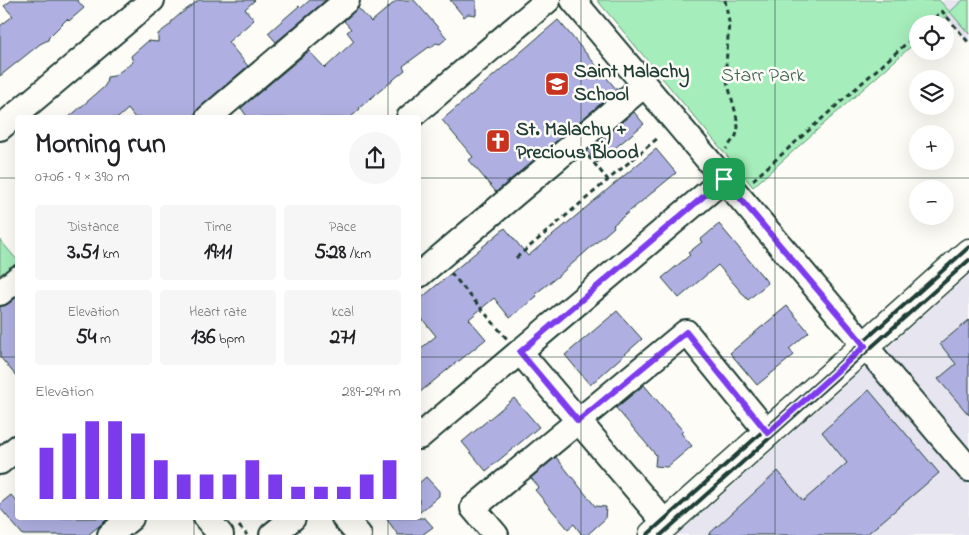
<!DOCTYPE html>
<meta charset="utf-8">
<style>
:root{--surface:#fff;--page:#f6f6f6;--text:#202124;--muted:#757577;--accent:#7c3aed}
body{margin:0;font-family:"Indie Flower",sans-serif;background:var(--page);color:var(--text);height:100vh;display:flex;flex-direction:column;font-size:19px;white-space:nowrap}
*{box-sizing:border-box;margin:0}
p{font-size:16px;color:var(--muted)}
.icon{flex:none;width:28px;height:28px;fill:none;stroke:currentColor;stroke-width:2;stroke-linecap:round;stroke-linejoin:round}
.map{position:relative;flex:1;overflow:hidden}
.drawer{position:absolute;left:15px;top:115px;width:406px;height:405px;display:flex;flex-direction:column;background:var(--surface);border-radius:5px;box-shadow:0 5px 20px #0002}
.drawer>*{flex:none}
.tools{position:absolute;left:909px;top:15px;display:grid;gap:10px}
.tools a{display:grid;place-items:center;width:45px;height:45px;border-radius:50%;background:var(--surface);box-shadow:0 5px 20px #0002;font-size:25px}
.pin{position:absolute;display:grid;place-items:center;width:42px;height:42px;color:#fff;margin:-21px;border-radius:10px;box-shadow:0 2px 8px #0006}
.round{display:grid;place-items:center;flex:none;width:52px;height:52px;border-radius:26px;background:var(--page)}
.summary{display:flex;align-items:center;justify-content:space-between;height:85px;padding:0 20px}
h1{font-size:28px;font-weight:700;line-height:38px}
.metrics{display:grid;grid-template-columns:repeat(3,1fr);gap:8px;height:85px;padding:5px 20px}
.metrics div{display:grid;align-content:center;border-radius:5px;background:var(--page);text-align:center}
.metrics b{font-size:21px;font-weight:700}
.metrics small{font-size:14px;font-weight:400}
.metrics p{font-size:14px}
.chart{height:140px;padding:10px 20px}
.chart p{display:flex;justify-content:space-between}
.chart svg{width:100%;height:90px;margin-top:5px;stroke:var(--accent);stroke-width:6}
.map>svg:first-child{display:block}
.built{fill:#e6e5f0}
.green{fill:#a5edbb;stroke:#629578}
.building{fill:#afb0e1;stroke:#1f3d34}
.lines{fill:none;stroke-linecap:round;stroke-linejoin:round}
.minor-casing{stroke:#1f3d34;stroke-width:28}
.major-casing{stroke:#1f3d34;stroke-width:31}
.path{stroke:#1f3d34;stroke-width:3;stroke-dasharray:5 4;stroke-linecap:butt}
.minor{stroke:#fdfcf7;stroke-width:24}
.major{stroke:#fdfcf7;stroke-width:28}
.rail{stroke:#1f3d34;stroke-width:4}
.route-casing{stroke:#fff;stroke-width:10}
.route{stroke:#7c3aed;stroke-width:6}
.grid{fill:none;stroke:#1f3d34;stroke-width:1;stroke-opacity:0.55}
.labels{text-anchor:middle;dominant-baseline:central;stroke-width:5;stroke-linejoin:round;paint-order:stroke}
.poi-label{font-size:20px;font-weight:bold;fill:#1f3d34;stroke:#fdfcf7;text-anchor:start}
.park-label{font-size:20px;fill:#3a604f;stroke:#fdfcf7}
</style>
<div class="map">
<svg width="969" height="535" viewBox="0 0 969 535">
<rect width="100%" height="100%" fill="#fdfcf7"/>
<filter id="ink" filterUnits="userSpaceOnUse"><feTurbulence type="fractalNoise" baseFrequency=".02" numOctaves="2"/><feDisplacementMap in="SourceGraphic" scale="10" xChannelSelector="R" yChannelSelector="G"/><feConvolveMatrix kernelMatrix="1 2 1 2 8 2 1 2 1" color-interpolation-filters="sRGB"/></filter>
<g filter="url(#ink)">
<path class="built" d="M943,0H969V43L946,16L950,12L941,2Z
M969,275V535H677Z"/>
<path class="green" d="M597,0H939L950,12L963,0H969V34L950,12L937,24H918L917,41L753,187Z
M0,240L18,261L17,263L0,278Z"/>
<path class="building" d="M12,0H77L84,8L69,21L67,19L49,37L48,40L40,44L0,76V26L13,16L4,6Z
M199,0H255L245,9L254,20L228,42L248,66L199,108L195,115L191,118H135L128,109L118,118H68L103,88L106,84L107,77L114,76L133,62L131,56L148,41L158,42V34L171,24V22L179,15Z
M310,0H326L276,42L268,33L299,6L301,8Z
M397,0H414L447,38L440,44L436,43L430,48L429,47L403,66L405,70L359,108L360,109L350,118H248L241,108L309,51L325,68L354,41L347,32L351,29L344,21L358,8L371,22Z
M450,0H476V15L468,14L464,17Z
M558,20L617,90L496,192L469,160L473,157L442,120Z
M634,112L644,124L597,163L587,151Z
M656,149L676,173L613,225L614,227L557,277L535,294L537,296L510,318L494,298L469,319L486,339L459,361H458L419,393V350L436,336L419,315V300L505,228L528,256Z
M719,224L768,283L748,300L718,265L679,298L662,278L690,255L688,253L702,242L700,240Z
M18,296V378L0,357V306L8,304Z
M787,306L809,332L789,349L794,355L757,385L730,353Z
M617,311L642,339L590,385L565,355Z
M969,320V415L938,379L956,364L940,344Z
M644,385L683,431L681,433L692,446L667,467L655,466L656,455L616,408Z
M869,390L939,473L866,535H708L778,471L803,501L847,463L822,432Z
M514,398L539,427L486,471L462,442Z
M556,457L595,506L606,507L605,519L587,535H582L574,524L568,529L535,490L539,487L531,478Z
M426,477L439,491V496L419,513V483Z
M11,495L18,503V518H109L88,535H23L0,508V504Z
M386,518H425L433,527L422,535H398Z"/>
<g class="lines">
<defs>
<path id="minor" d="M573,0L969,469
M208,118L347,0
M409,118L548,0
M0,128L152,0
M419,275L644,85
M0,293L18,278
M520,352L666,524
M419,437L724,179
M0,462L18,447
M206,518L221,535
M344,518L359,535
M110,535L131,518
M272,535L293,518
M496,535L473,508L686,332L768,433"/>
<path id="major" d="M653,535L969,253"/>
</defs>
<use href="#minor" class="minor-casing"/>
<use href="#major" class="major-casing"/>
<path class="path" d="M725,0L729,22L726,66L727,81L736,114L738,127L736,136L726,149
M928,24L942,11L969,43
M588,156L608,180L659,137
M753,180L918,33
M516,258L608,180
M451,273L507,339
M239,526L247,535"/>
<use href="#minor" class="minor"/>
<use href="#major" class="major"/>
<path class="rail" d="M647,535L969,247
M661,535L969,260"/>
</g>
</g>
<g class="lines" filter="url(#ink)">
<defs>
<path id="route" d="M724,179L865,346L768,433L686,332L578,421L520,352Z"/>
</defs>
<use href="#route" class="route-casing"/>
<use href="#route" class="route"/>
</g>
<path class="grid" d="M194,0V118M388,0V118M581,0V535M775,0V535M0,178H18M419,178H969M0,357H18M419,357H969M194,518V535M388,518V535"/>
<defs>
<symbol id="school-square" viewBox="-11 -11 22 22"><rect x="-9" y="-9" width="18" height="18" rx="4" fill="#c8321e" stroke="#fdfcf7"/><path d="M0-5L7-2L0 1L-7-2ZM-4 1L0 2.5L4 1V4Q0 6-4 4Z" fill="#fff"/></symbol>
<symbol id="church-square" viewBox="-11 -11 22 22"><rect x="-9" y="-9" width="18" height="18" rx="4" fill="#c8321e" stroke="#fdfcf7"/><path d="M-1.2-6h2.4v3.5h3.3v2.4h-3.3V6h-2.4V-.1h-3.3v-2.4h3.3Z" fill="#fff"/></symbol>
</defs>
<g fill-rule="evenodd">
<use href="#school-square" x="543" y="70" width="28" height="28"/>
<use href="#church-square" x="484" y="127" width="28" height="28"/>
</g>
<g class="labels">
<g class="poi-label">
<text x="574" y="72">Saint Malachy<tspan x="574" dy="23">School</tspan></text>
<text x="516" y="130">St. Malachy +<tspan x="516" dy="23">Precious Blood</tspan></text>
</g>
<g class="park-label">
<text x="763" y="76">Starr Park</text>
</g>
</g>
</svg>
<div class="tools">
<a><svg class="icon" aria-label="locate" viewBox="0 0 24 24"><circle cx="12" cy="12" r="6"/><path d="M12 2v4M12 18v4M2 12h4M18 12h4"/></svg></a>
<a><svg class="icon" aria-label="layers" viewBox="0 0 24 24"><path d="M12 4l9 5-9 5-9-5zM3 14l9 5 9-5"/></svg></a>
<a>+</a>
<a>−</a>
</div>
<div class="pin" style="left:724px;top:179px;background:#1e9e55"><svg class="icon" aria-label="arrive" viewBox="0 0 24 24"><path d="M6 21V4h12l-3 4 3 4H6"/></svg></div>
<section class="drawer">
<div class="summary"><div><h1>Morning run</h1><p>07:06 · 9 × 390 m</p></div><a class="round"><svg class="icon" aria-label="share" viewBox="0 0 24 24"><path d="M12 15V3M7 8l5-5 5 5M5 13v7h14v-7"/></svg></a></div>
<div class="metrics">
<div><p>Distance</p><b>3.51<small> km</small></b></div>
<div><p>Time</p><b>19:11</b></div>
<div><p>Pace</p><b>5:28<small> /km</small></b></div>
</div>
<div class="metrics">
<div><p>Elevation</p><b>54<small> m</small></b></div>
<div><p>Heart rate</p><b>136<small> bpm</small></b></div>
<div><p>kcal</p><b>271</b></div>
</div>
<div class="chart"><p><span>Elevation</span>289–294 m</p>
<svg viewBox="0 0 160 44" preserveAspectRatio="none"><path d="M5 44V19M15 44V12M25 44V6M35 44V6M45 44V12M55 44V25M65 44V32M75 44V32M85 44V32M95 44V25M105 44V32M115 44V38M125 44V38M135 44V38M145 44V32M155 44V25"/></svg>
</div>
</section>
</div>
